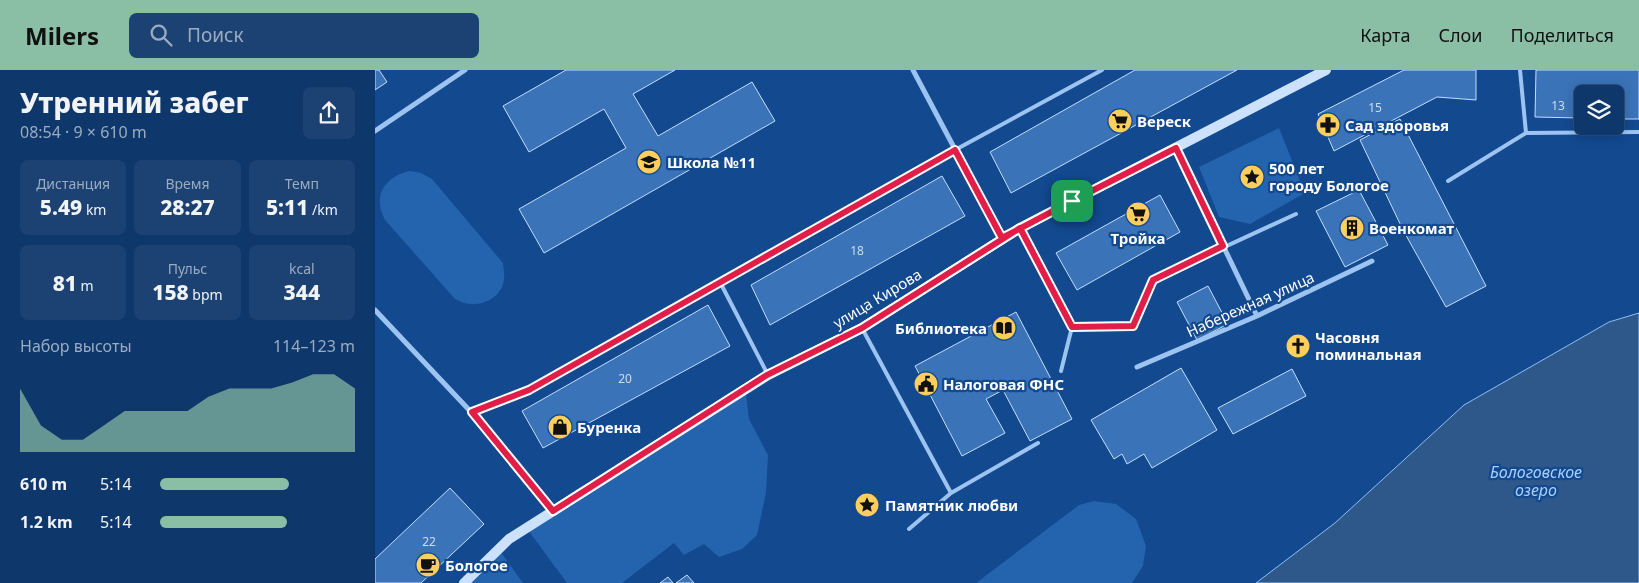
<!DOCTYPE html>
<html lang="ru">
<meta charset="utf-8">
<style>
:root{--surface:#0e376b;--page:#1c4273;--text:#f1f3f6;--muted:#9bacc1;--line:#2e517e;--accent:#8abfa5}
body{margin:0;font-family:"Noto Sans",sans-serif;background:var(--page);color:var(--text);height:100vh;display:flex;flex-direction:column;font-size:19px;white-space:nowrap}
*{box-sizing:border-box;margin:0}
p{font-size:16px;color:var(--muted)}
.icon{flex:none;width:28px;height:28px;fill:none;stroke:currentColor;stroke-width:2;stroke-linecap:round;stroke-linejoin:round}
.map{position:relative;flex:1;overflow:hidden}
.sheet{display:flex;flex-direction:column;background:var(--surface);width:375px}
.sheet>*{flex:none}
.tools{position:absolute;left:1199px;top:15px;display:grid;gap:10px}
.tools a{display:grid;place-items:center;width:50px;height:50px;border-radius:8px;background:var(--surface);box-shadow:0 2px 12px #0003,0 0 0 1px var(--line);font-size:25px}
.pin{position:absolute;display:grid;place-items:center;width:42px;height:42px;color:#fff;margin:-21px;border-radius:10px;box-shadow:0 2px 8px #0006}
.round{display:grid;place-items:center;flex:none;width:52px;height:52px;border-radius:8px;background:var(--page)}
.overview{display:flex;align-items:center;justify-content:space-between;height:85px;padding:0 20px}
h1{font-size:28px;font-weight:800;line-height:38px}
.metrics{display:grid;grid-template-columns:repeat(3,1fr);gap:8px;height:85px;padding:5px 20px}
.metrics div{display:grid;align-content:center;border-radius:8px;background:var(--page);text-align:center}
.metrics b{font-size:21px;font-weight:800}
.metrics small{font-size:14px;font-weight:400}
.metrics p{font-size:14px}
.chart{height:140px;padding:10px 20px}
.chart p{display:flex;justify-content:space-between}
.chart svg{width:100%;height:90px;margin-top:5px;fill:var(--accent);opacity:.7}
ul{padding:0 20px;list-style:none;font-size:16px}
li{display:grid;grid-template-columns:80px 60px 1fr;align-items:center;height:38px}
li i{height:12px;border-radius:6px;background:var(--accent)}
header{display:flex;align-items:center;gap:30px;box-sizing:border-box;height:70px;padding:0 25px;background:var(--accent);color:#111}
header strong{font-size:24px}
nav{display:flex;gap:28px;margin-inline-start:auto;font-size:18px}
.search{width:350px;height:45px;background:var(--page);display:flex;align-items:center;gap:12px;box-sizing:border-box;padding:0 18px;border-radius:8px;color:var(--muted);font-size:19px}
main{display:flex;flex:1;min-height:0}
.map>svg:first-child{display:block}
.green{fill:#2463ae}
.water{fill:#2e578a;stroke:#8ebff5}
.building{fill:#3b73b8;stroke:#c4defc}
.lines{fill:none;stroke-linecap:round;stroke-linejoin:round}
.lane{stroke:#9dc4f1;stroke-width:4}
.street{stroke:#9dc4f1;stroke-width:5}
.secondary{stroke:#cbe1fc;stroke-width:10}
.route-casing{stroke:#fff;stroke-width:10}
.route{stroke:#e11d48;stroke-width:6}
.labels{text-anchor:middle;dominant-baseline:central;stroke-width:4.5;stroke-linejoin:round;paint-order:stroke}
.number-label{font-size:12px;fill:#cedced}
.poi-label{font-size:15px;font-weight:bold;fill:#fff;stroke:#12498f;text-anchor:start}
.street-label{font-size:15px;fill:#fff;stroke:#12498f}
.water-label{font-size:16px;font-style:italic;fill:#a8cef9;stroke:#12498f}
</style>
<header>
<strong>Milers</strong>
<div class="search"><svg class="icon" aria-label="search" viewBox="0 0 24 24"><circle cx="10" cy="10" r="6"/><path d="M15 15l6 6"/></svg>Поиск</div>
<nav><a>Карта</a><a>Слои</a><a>Поделиться</a></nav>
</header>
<main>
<section class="sheet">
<div class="overview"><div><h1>Утренний забег</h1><p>08:54 · 9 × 610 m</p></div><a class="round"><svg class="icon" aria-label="share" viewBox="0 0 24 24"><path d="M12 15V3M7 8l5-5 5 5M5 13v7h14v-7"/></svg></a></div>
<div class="metrics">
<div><p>Дистанция</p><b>5.49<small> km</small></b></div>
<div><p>Время</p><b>28:27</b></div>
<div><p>Темп</p><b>5:11<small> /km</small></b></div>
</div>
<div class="metrics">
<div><b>81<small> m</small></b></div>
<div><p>Пульс</p><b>158<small> bpm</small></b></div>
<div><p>kcal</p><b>344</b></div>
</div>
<div class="chart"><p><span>Набор высоты</span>114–123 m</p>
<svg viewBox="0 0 160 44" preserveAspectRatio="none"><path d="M0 44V13L10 31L20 38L30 38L40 31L50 24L60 24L70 24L80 24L90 17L100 13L110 13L120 13L130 10L140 6L150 6L160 13V44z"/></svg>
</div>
<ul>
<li><b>610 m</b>5:14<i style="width:66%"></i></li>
<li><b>1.2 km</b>5:14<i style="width:65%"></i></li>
</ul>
</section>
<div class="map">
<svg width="1264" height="513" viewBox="0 0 1264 513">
<rect width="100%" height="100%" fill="#12498f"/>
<path class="green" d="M904,58L930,123L875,154L844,147L824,97Z
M35,101L46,103L57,109L128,193C128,198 130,203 129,209C128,225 110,236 95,234C90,234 85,231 80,229L10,150C8,146 5,139 5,134C3,116 19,104 35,101Z
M371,324L374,349L393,385L391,423L382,465L367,479L344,487L329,474L309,485L299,473L247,513H192L150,456L202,419Z
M719,431L741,434L761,449L771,476L768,496L757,513H601L704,435Z
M123,478L148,513H89Z"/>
<path class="water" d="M1264,243V513H881L960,453L1089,335L1234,252Z"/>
<path class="building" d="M0,0H4L12,12L0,20Z
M191,0H300L258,24L283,66L377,12L400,51L169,183L144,139L251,78L229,39L154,82L128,36Z
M760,0H862L636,123L615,82Z
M1029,0H1101V30L1062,27L959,81L943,44Z
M1161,0H1264V49H1242L1243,23H1205V48L1160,47Z
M1025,49L1111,216L1071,237L1028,160L985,70Z
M567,106L590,146L395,255L376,215Z
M984,120L1013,175L970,197L941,141Z
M785,125L805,162L702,220L681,183Z
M833,216L853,254L822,270L802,232Z
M333,235L355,276L168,378L147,341Z
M641,242L697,349L655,371L628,320L611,329L630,363L587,386L540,296Z
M806,298L842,360L777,398L769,384L752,394L747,384L739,389L716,350Z
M917,299L931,326L858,364L843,338Z
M75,418L109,454L46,513H0V489Z
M312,505L319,513H301Z
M293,507L298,513H285Z"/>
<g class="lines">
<path class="lane" d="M1145,0L1151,63L1264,62
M1073,111L1151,63
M646,160L697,257L758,256L778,210L921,144
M345,212L393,305
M488,260L576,423L534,459
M686,301L697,257
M97,343L154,320L580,80L727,0
M576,423L663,373"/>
<path class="street" d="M538,0L627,168
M0,61L90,0
M801,78L882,246
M0,240L97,343L178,441
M762,297L882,246L997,191"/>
<path class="secondary" d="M89,513L134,469L393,305L487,258L645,158L951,0"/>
</g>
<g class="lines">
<defs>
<path id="route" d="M697,131L627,168L580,80L154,320L97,342L178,441L392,305L487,258L645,158L697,257L758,256L778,210L848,176L801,78L697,131"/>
</defs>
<use href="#route" class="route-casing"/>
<use href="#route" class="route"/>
</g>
<defs>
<symbol id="supermarket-disc" viewBox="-11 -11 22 22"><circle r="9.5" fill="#ffcf5d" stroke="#12498f"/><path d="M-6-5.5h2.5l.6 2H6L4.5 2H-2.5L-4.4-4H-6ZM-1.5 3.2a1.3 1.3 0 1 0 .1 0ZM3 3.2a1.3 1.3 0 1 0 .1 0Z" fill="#111"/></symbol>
<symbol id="pharmacy-disc" viewBox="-11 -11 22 22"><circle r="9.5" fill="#ffcf5d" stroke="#12498f"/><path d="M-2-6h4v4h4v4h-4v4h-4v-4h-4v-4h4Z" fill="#111"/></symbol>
<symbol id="school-disc" viewBox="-11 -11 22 22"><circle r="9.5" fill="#ffcf5d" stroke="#12498f"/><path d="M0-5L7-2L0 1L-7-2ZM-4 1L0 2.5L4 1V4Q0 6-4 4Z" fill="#111"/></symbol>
<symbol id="sight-disc" viewBox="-11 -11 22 22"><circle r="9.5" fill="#ffcf5d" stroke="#12498f"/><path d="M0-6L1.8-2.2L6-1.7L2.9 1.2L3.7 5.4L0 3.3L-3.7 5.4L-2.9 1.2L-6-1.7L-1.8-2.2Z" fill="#111"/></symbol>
<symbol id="building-disc" viewBox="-11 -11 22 22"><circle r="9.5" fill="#ffcf5d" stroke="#12498f"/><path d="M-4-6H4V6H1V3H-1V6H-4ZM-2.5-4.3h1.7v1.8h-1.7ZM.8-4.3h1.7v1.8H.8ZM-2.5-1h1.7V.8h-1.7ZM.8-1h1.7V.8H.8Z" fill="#111"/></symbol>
<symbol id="library-disc" viewBox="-11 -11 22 22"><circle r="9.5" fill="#ffcf5d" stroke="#12498f"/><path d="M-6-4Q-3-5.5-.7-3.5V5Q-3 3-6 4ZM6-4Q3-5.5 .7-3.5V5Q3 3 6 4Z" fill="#111"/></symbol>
<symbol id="church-disc" viewBox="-11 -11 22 22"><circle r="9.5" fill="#ffcf5d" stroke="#12498f"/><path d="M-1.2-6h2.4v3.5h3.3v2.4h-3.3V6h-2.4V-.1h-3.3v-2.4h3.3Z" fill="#111"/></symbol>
<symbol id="civic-disc" viewBox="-11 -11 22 22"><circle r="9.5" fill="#ffcf5d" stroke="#12498f"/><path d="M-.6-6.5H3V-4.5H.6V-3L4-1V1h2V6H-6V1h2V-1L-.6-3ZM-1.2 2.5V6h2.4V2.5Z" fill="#111"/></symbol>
<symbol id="shop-disc" viewBox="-11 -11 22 22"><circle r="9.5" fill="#ffcf5d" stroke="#12498f"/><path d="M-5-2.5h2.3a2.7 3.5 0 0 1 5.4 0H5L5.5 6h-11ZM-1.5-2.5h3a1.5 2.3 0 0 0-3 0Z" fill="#111"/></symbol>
<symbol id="cafe-disc" viewBox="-11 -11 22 22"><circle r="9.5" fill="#ffcf5d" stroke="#12498f"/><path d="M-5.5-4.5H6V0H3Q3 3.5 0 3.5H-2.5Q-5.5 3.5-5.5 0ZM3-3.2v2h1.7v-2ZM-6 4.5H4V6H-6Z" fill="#111"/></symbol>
</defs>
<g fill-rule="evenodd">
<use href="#supermarket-disc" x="731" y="37" width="28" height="28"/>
<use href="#pharmacy-disc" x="939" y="41" width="28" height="28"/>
<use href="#school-disc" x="260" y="78" width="28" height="28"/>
<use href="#sight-disc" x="863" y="93" width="28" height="28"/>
<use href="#supermarket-disc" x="749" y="130" width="28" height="28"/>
<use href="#building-disc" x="963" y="144" width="28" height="28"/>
<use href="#library-disc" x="615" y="244" width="28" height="28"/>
<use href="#church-disc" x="909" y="262" width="28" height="28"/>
<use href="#civic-disc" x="537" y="300" width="28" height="28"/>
<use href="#shop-disc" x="171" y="343" width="28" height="28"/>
<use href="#sight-disc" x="478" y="421" width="28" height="28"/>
<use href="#cafe-disc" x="39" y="481" width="28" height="28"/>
</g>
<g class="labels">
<g class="number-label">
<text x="1183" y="35">13</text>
<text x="1000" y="37">15</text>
<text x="482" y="180">18</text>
<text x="250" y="308">20</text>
<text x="54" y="471">22</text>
</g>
<g class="poi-label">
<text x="762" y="51">Вереск</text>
<text x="970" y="55">Сад здоровья</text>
<text x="292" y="92">Школа №11</text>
<text x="894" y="98">500 лет<tspan x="894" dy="17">городу Бологое</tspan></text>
<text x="994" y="158">Военкомат</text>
<text x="763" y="168" text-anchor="middle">Тройка</text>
<text x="612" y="258" text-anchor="end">Библиотека</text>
<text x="940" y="267">Часовня<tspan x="940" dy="17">поминальная</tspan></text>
<text x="568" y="314">Налоговая ФНС</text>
<text x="202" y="357">Буренка</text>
<text x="510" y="435">Памятник любви</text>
<text x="70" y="495">Бологое</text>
</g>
<g class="street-label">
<text transform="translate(502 228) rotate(-31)">улица Кирова</text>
<text transform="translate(875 234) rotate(-24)">Набережная улица</text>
</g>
<g class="water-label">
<text x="1161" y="402">Бологовское<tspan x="1161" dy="18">озеро</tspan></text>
</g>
</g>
</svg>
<div class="tools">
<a><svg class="icon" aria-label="layers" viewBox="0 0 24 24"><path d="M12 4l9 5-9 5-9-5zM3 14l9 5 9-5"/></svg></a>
</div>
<div class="pin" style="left:697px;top:131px;background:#1e9e55"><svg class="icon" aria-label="arrive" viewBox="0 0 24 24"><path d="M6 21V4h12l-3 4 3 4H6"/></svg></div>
</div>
</main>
